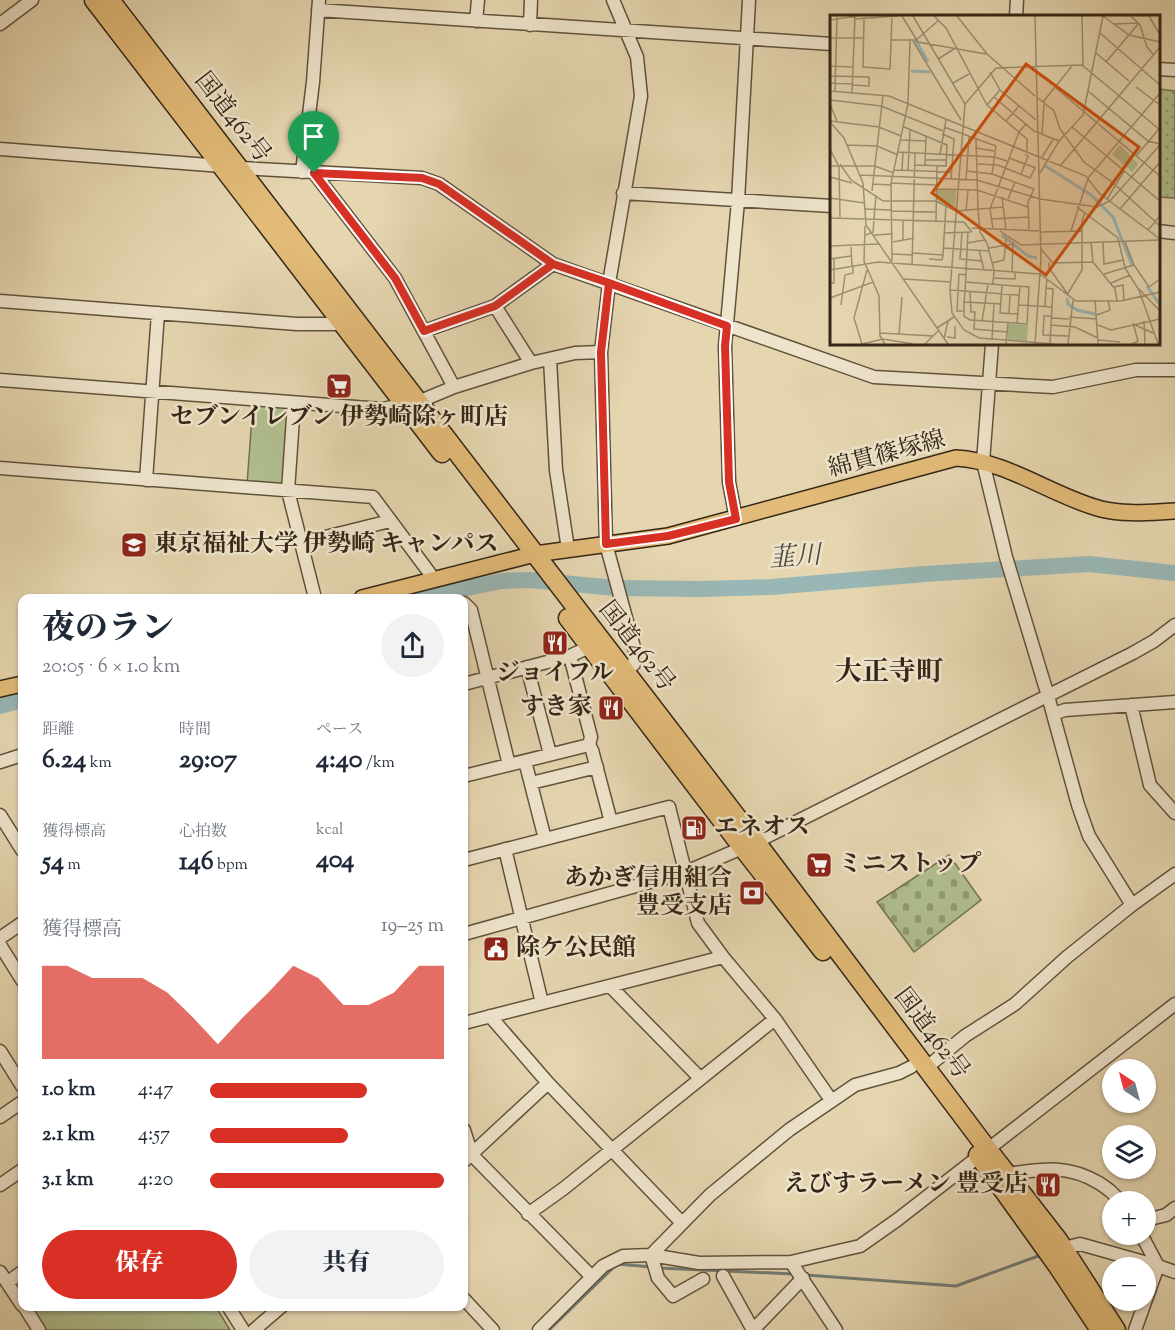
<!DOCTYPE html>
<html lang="ja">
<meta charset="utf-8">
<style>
:root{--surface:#fff;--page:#f2f2f3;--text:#1f2937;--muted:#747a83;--accent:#d93025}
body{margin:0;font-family:"Sorts Mill Goudy","Noto Serif JP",serif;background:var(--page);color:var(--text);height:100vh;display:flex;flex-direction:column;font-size:22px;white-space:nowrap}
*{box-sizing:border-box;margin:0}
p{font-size:20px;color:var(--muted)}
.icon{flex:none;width:33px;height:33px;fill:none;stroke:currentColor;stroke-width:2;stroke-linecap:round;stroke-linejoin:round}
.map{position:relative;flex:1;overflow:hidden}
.details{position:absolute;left:18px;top:594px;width:450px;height:717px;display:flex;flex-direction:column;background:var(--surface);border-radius:12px;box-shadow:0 2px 4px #0004}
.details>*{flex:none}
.needle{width:39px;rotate:324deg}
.tools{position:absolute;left:1102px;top:1059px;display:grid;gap:12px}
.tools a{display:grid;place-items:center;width:54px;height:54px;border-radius:50%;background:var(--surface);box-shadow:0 2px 4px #0004;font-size:30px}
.pin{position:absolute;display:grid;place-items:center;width:51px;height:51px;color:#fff;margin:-62px -26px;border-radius:50% 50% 50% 0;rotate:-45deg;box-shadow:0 0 6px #0007}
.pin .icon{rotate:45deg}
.round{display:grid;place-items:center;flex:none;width:63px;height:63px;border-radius:32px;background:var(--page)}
.head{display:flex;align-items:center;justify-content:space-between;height:102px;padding:0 24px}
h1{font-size:33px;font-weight:800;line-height:45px}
.metrics{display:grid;grid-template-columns:repeat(3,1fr);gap:9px;height:102px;padding:6px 24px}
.metrics div{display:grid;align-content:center}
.metrics b{font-size:26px;font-weight:800}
.metrics small{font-size:16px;font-weight:400}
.metrics p{font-size:16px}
.chart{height:168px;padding:12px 24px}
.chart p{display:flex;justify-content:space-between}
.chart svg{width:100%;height:108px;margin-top:6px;fill:var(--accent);opacity:.7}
.action{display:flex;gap:12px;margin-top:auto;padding:12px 24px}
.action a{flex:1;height:69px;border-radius:36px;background:var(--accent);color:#fff;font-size:24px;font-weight:800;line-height:69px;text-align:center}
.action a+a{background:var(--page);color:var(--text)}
ul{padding:0 24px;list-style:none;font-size:20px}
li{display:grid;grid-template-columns:96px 72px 1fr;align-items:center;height:45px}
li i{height:15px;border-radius:8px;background:var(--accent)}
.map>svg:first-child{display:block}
.grass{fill:url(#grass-dots);stroke:#727252;stroke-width:1.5}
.cemetery{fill:url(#cemetery-stones);stroke:#727252;stroke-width:1.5}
.park{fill:#b0be8e;stroke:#727252;stroke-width:1.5}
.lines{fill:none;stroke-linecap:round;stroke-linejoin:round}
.stream{stroke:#717d75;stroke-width:3}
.river{stroke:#99b7b5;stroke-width:16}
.minor-casing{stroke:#60523c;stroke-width:15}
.major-casing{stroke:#342616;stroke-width:18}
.highway-casing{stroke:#342616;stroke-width:21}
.minor{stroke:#eee4cc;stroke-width:12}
.major{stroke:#e2bb78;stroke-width:15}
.highway{stroke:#e2bb78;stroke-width:18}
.route-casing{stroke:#fff;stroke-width:12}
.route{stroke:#d93025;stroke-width:8}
.labels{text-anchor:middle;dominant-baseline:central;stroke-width:5;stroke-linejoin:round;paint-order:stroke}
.street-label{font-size:24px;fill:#342616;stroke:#eee4cc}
.poi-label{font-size:24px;font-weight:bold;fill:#342616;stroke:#eee4cc;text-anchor:start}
.water-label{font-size:26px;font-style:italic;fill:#4d4a3e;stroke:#eee4cc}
.quarter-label{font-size:27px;font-weight:bold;fill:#342616;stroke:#eee4cc}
.inset-river{fill:none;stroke:#99b7b5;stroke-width:3}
.inset-road{fill:none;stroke:#9e9072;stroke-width:1.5}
.view{fill:#cd510e;fill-opacity:0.15;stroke:#cd510e;stroke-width:3}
.inset-edge{fill:none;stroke:#342616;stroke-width:3}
</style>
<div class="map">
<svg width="1175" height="1330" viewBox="0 0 1175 1330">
<defs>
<pattern id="grass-dots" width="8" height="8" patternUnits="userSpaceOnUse" patternTransform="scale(1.5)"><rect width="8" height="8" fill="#b0be8e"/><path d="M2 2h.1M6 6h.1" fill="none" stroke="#909a73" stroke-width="1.8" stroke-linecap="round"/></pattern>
<pattern id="cemetery-stones" width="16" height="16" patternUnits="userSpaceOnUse" patternTransform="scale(1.5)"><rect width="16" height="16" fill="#b0be8e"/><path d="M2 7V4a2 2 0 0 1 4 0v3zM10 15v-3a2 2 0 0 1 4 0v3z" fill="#909a73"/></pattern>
</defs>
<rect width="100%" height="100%" fill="#e5d6b0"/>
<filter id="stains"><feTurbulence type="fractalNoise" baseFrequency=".00333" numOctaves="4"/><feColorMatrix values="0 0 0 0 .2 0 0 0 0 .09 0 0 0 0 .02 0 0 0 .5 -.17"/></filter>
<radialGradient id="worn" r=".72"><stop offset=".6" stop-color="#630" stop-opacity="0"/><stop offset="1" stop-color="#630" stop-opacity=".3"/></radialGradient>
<path class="grass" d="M1159,89L1175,91V198L1159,197Z"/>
<path class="cemetery" d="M949,855L981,900L914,952L877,902Z"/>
<path class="park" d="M253,404L285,405L288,410L284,480L280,485L247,484Z
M29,1307H216L230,1330H44Z"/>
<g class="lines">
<path class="stream" d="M659,1268L793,1274
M806,1275L956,1286L1041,1255
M549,1330L617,1264L652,1267"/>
<path class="river" d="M419,598L502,581L530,580L616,588L700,589L771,587L925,574L1089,564L1175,573
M0,706L22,700"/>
<defs>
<path id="minor" d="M613,0L637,57L641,96L609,283L601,352L606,544L635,651L634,664L625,673
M318,10L832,44
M1016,16L1017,0
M476,21L478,0
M0,24L32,0
M530,25L531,0
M1158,69L1175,70
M0,149L222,166
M240,168L422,178L439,184L553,264L874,377L1053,387L1136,370H1175
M302,172L313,82L319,0
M314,173L395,278L454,387
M623,193L832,206
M1158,231L1175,233
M0,301L297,324H343
M495,306L531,363
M424,331L495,306L553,264
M992,344L983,462L1006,557L1048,696L1078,805L1089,836L1132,905
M550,359L556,470L568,549
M0,380L382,409L418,402L454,387L531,363L575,353L601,352
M294,403L288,491L315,598
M0,468L373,497L434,579
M146,480L158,313
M736,519L729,482L725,346L738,201L749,0
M301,543L390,521
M464,603L471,610L509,765
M527,667L550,754
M464,684L570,656L589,647
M1131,705L1150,785L1175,813
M1053,714L1065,710L1175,702
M589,745L592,750L611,822
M525,761L545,839
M0,762L22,755
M464,776L589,745L591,737L570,656
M531,783L597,767
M0,815L22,850
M505,849L542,1003
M464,860L669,807L698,923L723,957L775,1019L831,1100
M464,934L686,872L756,842L1133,653L1154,641L1175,625
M0,938L22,923
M0,945L22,980
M610,986L700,1078
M490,1016L548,1083L682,1223
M464,1023L723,957
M0,1051L22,1086
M926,1068L965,1036L1015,1004L1067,957L1132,905L1175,874
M0,1117L22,1102
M464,1130L472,1155L592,1277
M464,1161L548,1083
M1008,1174C1043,1169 1067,1164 1099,1183C1108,1189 1114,1193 1120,1202
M0,1185L22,1170
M528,1214L563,1189L775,1019
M1146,1220L1166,1215L1175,1208
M1141,1234L1158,1266L1175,1272
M1064,1248L1080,1244L1158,1266L1135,1330
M651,1255L710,1195L789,1130L855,1085L899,1073L911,1067
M651,1255L658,1278L673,1296L703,1279
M791,1262L836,1330
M0,1272L22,1305
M723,1276L753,1330
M8,1282L22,1272
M464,1299L493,1330
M24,1306L39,1330
M228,1306L243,1330
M254,1330L282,1306
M539,1330L603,1266L623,1256L651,1255L699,1263L791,1262L860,1246L897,1220L1175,1004
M753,1330L803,1278"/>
<path id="major" d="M362,598L535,554L668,536L956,458C1008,461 1052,496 1101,509C1125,515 1151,512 1175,511
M0,689L22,684"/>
<path id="highway" d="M94,0L442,453
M110,0L756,842L982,1142L1058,1240L1116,1330
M568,618L742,847L823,951
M978,1155L1057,1265L1100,1330"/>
</defs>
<use href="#minor" class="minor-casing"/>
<use href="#major" class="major-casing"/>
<use href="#highway" class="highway-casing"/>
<use href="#minor" class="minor"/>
<use href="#major" class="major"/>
<use href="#highway" class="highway"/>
</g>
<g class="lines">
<defs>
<path id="route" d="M314,173L422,178L439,184L553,264L609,283L727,326L725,346L729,482L736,519L668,536L606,544L601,352L609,283L553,264L495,306L424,331L395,278L314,173"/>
</defs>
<use href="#route" class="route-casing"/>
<use href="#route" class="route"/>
</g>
<defs>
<symbol id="supermarket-square" viewBox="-11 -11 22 22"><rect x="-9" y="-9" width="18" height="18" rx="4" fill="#8f2418" stroke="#eee4cc"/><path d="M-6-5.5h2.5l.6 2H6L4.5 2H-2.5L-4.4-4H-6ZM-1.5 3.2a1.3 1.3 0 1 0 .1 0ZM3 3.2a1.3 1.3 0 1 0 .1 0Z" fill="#fff"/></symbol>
<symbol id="university-square" viewBox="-11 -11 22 22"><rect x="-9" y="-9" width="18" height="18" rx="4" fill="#8f2418" stroke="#eee4cc"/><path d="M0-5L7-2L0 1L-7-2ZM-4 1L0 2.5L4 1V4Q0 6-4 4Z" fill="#fff"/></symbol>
<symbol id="restaurant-square" viewBox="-11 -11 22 22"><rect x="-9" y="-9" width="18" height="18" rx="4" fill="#8f2418" stroke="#eee4cc"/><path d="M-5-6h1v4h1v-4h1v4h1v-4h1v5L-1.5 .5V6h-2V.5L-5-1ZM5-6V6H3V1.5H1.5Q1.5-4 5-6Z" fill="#fff"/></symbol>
<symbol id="fuel-square" viewBox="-11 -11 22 22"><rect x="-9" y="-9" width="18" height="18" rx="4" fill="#8f2418" stroke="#eee4cc"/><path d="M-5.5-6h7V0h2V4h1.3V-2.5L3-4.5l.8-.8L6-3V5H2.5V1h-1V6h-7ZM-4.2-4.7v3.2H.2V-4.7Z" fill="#fff"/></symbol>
<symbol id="bank-square" viewBox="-11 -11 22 22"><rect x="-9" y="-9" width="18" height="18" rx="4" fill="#8f2418" stroke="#eee4cc"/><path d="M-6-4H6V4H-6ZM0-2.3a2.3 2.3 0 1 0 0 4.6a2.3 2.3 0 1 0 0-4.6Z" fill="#fff"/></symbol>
<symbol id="civic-square" viewBox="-11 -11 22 22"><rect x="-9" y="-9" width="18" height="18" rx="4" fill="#8f2418" stroke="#eee4cc"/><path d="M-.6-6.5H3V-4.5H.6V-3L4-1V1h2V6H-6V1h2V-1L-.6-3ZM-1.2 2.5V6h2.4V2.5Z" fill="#fff"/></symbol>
</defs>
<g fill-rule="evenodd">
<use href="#supermarket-square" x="324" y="371" width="30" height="30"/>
<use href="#university-square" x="119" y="530" width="30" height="30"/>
<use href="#restaurant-square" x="540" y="628" width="30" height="30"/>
<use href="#restaurant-square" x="596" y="693" width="30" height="30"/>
<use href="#fuel-square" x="679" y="813" width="30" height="30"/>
<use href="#supermarket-square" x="804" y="850" width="30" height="30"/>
<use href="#bank-square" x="737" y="878" width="30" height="30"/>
<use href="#civic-square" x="481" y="934" width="30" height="30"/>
<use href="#restaurant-square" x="1033" y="1170" width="30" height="30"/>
</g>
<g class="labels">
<g class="street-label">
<text transform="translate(232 118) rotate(52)">国道462号</text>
<text transform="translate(887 455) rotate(-15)">綿貫篠塚線</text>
<text transform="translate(636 647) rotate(52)">国道462号</text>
<text transform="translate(931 1034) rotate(53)">国道462号</text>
</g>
<g class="poi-label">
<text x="339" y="418" text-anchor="middle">セブンイレブン 伊勢崎除ヶ町店</text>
<text x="154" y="545">東京福祉大学 伊勢崎 キャンパス</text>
<text x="555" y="674" text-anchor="middle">ジョイフル</text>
<text x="592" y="708" text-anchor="end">すき家</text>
<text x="714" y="828">エネオス</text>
<text x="838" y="865">ミニストップ</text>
<text x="732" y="879" text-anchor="end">あかぎ信用組合<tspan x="732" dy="28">豊受支店</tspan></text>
<text x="516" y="949">除ケ公民館</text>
<text x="1028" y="1185" text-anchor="end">えびすラーメン 豊受店</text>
</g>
<g class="water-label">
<text transform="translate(795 558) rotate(-4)">韮川</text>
</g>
<g class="quarter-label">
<text x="889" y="673">大正寺町</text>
</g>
</g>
<g transform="translate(830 15)">
<rect width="330" height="330" fill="#e5d6b0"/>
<path d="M290,130L308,149L302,157L282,139Z" fill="#b0be8e"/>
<path d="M107,174L126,175L125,194L106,185ZM178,309L198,310L197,327L178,325Z" fill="#b0be8e"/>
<path class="inset-river" d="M85,24L98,47M81,56L100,57M214,150L261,180L283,202L302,250M172,220L198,241L207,243M317,271L330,290M237,283L238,289L247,295L265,299"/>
<path class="inset-road" d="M72,1L88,27L156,39M83,1L135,89M104,1L116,13L157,90L197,124V136M127,1L157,39L205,81M205,1L211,243L205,329M252,1L253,51M273,1L299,20L330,27M301,1L310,10L317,32L323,39M319,1L330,20M34,3L33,52L60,54L62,1M24,4L68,1M0,5L27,1M284,9L308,8M270,18L330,70M0,23H34M61,25H86L109,5M83,26L131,105M266,38L299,66M108,44L124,34M276,47L309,8M0,51L23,52M160,57L170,75L206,105M0,61L39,62V71L22,70M0,68L22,69M123,68L139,59M306,72L330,90M226,73L330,161M0,76L59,81L256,161L269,178L330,224M258,76L318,126L330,129M5,77L7,1M22,78L25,1M164,82L204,116L229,126M208,83L224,96L230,114L254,147L282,167L330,211M0,85L51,91L113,116M213,87L242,51M0,89L7,106M157,90L170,75M0,106L49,112L71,121M176,106L189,91M0,107L14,123L33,168L36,210L118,329M74,112L117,130L116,151M114,112L166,131L162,159M242,112L330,186M112,119L124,124L121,164M212,119L214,89M146,124L148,194L150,217L157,228L164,255L163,269M71,125L96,126M17,130L47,131L68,140M146,133L164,136M0,134L9,152L10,202M68,137L164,142L177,146M110,139L116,105M306,141L329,114M212,142L224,123M179,143L206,153M95,145H116M10,149L21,165L53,186H106L126,196L173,192M148,149L168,150L200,163L205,153M85,150L117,151M95,150L96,122M0,151H45L64,158M230,151L330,32M64,155L122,157M72,155L73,137M78,155L80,115M137,156L162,159L204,174L198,187L199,214M210,158L229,126L253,100L273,1M191,159L198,141L195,139M30,160L147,165L210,184L267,192L280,186L330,130M0,162L22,168M136,165L139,122M61,168L106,170M43,169L61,170M106,174L147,175L198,192M42,176L53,80M172,182L176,215M0,183L34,188M178,184L185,167M277,184L294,156M247,192L288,223L295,253L309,275L328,329M34,194L62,195M290,194L330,147M136,195L138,175M62,196L106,197M0,203L134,207L142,217M161,204L199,202M73,206V225M106,206L107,151M35,211L34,246L49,281L50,321L55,329M142,213L209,216M163,214L160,194L189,117L196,109M318,215L330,201M170,216L191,230L329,225M241,216L258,163L330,78M132,217L130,244L152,246M211,217L252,216M114,218L141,217M36,220L43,217L46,180M44,220L63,219M63,227L84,223M273,227L274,249L293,245M137,228L155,225M261,228L263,247L285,274L287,286M0,231L49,229M21,232L22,252M113,233L159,236M159,233L183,229M211,234L223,248L263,247M149,235L154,255M83,238L113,240L116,189M62,239L83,240M0,244L21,241M99,244L112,245L113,240M62,246L61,168L78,89L80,26M219,247V253L237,278M162,248L174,245L176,223M82,250L85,138M304,250L319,272L330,264M0,255L48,247L210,259L246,286H291L330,277M37,255L24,303L32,329L53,324L83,329M182,257L183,227M274,259L304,250L295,227M163,263L185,264V257M74,264L121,267M217,265L216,273L223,274L220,329M135,267L199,272L197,309L140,305L134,301V287L135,277L138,217M0,268H4V244M281,268L300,260M172,270L170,298L188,299M284,272L293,270L294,286M309,274L330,296M120,275L189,280M140,277L141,297H145L144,314L177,317M237,280L252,255V206L255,197M0,283L43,267M265,285L268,329M134,287L171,289M11,290L15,260L23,258V252M189,290L222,292M215,291L216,273M134,296H127L129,259L136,260M179,298L180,280M267,300L280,295L278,285M221,301H214L213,320L238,321M239,302L267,304M221,303L239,304M152,306L158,269M314,306L315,329M187,308L190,271M303,309L323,318M221,310L245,312L268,323M268,310L281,315L330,304M107,313L124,302M50,318L103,321M69,319L72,282M117,322L125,323V311M114,324L118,306M162,325L164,288M268,325L290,327M95,329L108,316M176,329L178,308M224,329L149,323L134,315L122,298L120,275L135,89L166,53L252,50L330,115M238,329L243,285M302,329L308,326L303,308"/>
<path class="view" d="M196,49L309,132L216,260L102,178Z"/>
<rect width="330" height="330" class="inset-edge"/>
</g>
<rect width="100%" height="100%" filter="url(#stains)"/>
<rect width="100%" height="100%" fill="url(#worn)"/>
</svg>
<div class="tools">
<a><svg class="needle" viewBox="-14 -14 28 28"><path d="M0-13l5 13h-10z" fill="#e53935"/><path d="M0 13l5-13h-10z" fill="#747a83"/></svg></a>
<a><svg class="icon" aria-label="layers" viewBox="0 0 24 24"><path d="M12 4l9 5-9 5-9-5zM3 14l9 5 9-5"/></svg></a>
<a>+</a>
<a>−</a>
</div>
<div class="pin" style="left:314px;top:173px;background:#1e9e55"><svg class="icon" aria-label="arrive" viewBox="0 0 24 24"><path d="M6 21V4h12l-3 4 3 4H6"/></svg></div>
<section class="details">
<div class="head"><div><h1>夜のラン</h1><p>20:05 · 6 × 1.0 km</p></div><a class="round"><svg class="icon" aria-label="share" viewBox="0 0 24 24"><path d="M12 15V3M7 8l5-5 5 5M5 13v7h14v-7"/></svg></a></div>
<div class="metrics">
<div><p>距離</p><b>6.24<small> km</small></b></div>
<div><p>時間</p><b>29:07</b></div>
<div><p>ペース</p><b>4:40<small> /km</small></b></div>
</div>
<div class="metrics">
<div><p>獲得標高</p><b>54<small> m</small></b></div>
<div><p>心拍数</p><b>146<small> bpm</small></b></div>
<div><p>kcal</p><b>404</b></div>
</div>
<div class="chart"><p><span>獲得標高</span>19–25 m</p>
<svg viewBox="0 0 160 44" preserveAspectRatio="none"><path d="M0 44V6L10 6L20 11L30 11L40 11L50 17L60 27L70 38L80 27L90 17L100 6L110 11L120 22L130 22L140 17L150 6L160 6V44z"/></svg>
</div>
<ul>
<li><b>1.0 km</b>4:47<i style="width:67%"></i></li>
<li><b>2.1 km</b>4:57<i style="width:59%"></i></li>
<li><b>3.1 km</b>4:20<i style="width:100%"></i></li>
</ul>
<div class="action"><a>保存</a><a>共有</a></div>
</section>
</div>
